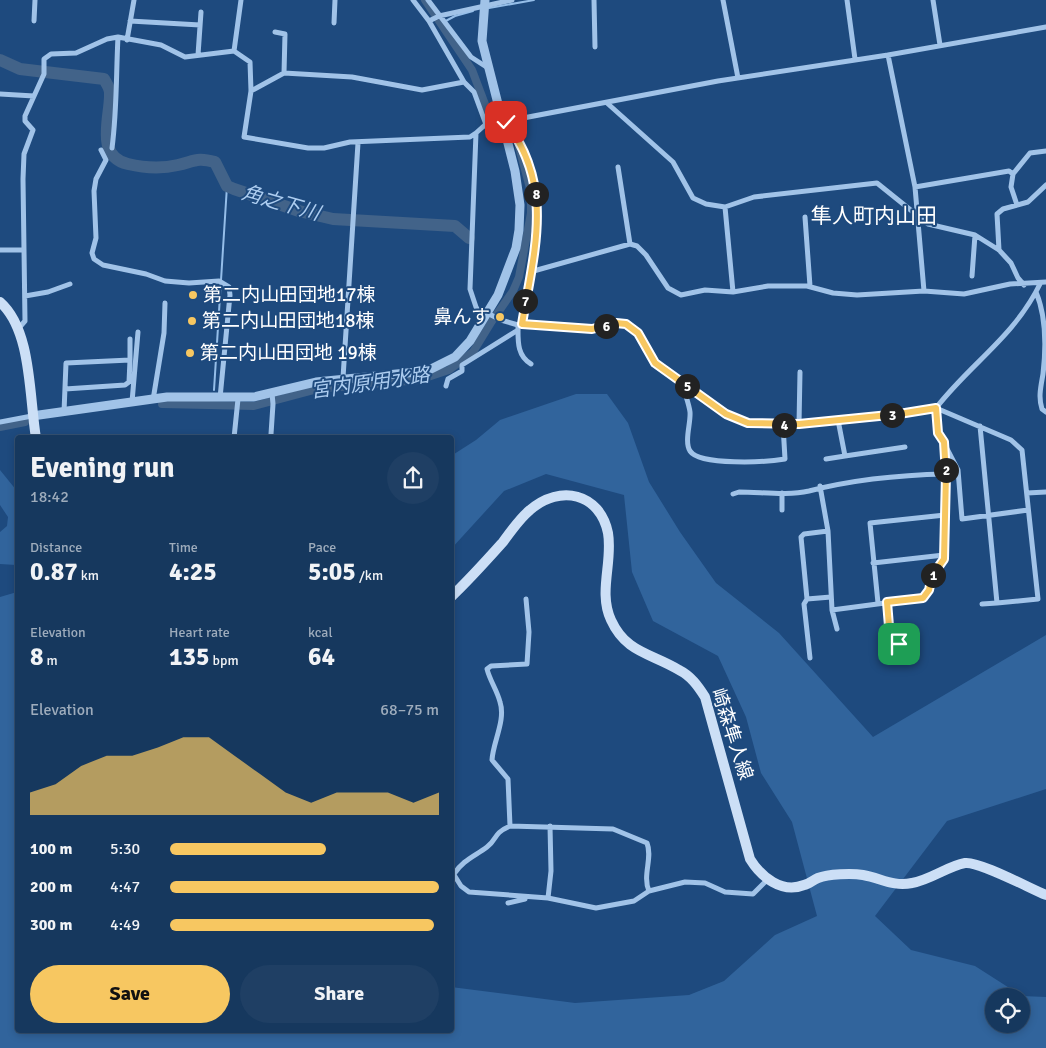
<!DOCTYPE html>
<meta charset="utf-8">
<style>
:root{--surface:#16385e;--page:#1f3f64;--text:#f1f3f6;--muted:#9eacbc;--line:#355273;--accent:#f7c761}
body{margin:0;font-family:Signika,"Noto Sans JP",sans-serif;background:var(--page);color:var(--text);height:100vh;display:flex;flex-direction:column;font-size:19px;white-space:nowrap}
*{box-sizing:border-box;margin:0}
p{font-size:16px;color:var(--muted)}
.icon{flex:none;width:28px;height:28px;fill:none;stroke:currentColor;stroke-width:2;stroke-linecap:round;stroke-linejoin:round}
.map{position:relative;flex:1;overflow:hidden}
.side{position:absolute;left:15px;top:435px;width:439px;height:598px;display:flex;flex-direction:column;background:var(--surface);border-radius:5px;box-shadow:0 2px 8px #0003,0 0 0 1px var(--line)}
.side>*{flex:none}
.controls{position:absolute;left:985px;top:988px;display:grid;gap:10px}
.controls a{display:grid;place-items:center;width:45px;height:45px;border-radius:50%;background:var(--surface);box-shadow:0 2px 8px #0003,0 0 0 1px var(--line);font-size:25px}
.pin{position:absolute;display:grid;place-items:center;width:42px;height:42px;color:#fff;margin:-21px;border-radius:10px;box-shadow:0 2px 8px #0006}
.km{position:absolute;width:25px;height:25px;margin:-12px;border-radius:50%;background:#222;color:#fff;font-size:14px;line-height:25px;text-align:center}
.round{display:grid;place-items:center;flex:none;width:52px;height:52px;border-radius:26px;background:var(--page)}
.summary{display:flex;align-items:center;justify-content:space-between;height:85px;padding:0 15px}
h1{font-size:28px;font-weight:700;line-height:38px}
.metrics{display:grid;grid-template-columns:repeat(3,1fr);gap:8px;height:85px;padding:5px 15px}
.metrics div{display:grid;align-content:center}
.metrics b{font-size:25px;font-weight:700}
.metrics small{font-size:14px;font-weight:400}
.metrics p{font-size:14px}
.chart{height:140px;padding:10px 15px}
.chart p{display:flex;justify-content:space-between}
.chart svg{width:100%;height:90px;margin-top:5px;fill:var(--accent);opacity:.7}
.button{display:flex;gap:10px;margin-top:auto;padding:10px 15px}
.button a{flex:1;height:58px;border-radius:30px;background:var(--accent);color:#111;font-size:20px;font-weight:700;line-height:58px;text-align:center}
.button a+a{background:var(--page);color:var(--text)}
ul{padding:0 15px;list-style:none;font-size:16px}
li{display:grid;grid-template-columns:80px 60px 1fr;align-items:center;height:38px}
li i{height:12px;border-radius:6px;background:var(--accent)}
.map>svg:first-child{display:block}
.green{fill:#31649c;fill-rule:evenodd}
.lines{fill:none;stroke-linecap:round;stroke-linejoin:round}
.stream{stroke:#95bee9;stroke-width:2}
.canal{stroke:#426389;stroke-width:8}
.river{stroke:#426389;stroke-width:12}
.minor{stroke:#a1c3e8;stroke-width:5}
.tertiary{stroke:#a1c3e8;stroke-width:9}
.secondary{stroke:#ccdff6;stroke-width:10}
.route-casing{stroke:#fff;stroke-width:10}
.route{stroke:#f7c761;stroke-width:6}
.poi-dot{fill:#f7c761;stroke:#1e4a7e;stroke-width:2}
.labels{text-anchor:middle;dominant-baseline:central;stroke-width:4;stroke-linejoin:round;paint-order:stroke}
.poi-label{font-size:19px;fill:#fff;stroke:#1e4a7e;text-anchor:start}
.street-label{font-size:19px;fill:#fff;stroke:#1e4a7e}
.water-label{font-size:20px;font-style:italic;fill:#adcdf0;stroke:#1e4a7e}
.quarter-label{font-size:21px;fill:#fff;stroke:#1e4a7e}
</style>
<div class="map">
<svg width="1046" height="1048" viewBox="0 0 1046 1048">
<rect width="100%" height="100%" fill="#1e4a7e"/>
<path class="green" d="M576,394H607L628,423L649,482L680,532L716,583L779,633L873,737L1046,635V789L947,821L875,916L911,950L975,966L1022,996L1046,997V1048H0V597L17,592L18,1030H451V987L575,1003L689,995L724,981L775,935L817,916L792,822L761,773L746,717L718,656L653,621L632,572L624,495L546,474L504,491L451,549V456L476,440L500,420ZM994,996H1021V1024H994Z
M0,470L17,491V572L16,565L0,564V532L7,526L8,517L0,505Z"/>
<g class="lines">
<path class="stream" d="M489,8L534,0
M442,23L455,16L473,11
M214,390L227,186
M213,406V404"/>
<path class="canal" d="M425,0L472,70L494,128
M162,404L254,406L318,389L419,380L449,370L473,352L492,321L513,291L519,277L531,213V192L519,147
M0,427L25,422"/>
<path class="river" d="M0,60L20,69L104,79C106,83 110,88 110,93C111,116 94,156 128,164C145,168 161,169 178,165C195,161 197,157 215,162L227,186L234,189L299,211L333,219L455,226L469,238"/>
<path class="minor" d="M413,0L429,21L439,16L512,0
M428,0L471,57L488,68
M594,0L595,47
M723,0L738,78
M847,0L855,59
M933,0L940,45
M34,21L35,0
M130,21L200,25
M429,21L464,82
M334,23L335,0
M275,32L285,34L284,73L352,77L422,90L464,82L474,92L488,130L507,142
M127,40L134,0
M234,51L241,0
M198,55L201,12
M888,55L915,187L924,291
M251,91L284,73
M0,94L34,96
M607,103L673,162L693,198L706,204L725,207L754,197L877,183L928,224L975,235L999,250L1011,263L1018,278L1024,285
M506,121C555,187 534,251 522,325
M502,122L718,81L888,55L1046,27
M112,148C117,111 116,75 118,37
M101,150L106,160L96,179L94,191L96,238L92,253L94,259L103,265L146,274L165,281L189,283L219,281L229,287L230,295L220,398
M618,167L630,244
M1013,174L1030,153L1046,151
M915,187L1009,171L1013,174L1011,187L1017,205
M725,207L733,292
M805,217L810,286
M0,250H23
M999,250L997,214L1003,209L1028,202L1046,185
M530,272L630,244L637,246L646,255L668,288L681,295L705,290L733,292L768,286H807L833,293L857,295L924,291L964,294L1010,284L1046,282
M972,276L975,235
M1036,292C1046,316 1046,348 1043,374C1041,386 1038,397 1042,409L1046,412
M25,296L48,292L70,284
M487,313L501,320L518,325L592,329L616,323L625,324L638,333L655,363L726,414L748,423L799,424L899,414L936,408L1011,440L1022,450L1038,599L997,603L980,426
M483,319L476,307L470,289L476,133L486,124
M518,327C518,341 517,356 531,364
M18,329L25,321L23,179L24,154L33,130L25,121V116L44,74V59L51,54L76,53L107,39L118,37L161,45L185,57L234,51L250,62L251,91L244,137L308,148H324L350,142L470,137L476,133
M130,360V339
M343,378L358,143
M682,382C684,392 689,403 690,412C691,423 684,441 690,451C700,466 767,462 785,459L783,425
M446,386L448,379L462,371V365L518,330
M153,400L164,333L165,303
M132,402L138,332
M64,412L66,363L130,360L129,382L125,385L65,389
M838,420L845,456L905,447
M0,422L32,416
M799,424L800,372
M271,434L273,404L272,393
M234,438L238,399
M945,445L958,470L962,519L1028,510
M826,459L845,456
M820,486L828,531L832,610L923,598L929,590L932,576L944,559L946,474L944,442L938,433L936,408C971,363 1014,337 1040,284
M782,493V510
M1027,493L1046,492
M733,494L739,492C762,492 787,496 809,491C855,479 898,475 946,474
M828,531L804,534L801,537L807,599L831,597
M873,563L944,555
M807,599L804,604L810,658
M887,602L890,638L899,644L898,650L895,653L886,651V641L890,638
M878,603L870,523L945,515
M982,604L997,603
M832,610L837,629
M510,826L508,779L492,760C493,742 506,720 500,702C497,690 490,681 487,669L491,666L527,664L529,632L526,599
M451,870L461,886L469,892L548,898L596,908L634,901L649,891L685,882L705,883L725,892L753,894L768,879
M454,874C463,860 475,856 487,847C498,839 492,834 510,826L613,829L647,843C653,858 642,875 649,891
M548,898L551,871L550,826
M508,903L525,899"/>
<path class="tertiary" d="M32,416L167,397H254L316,382L427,371L455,357L470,341L498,295L516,248L519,230L520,205L515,171L482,41L485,0"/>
<path class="secondary" d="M0,302C32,330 29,397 36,438
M451,597C470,579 486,561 503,542C511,531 520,518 530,510C560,484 600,493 608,533C613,562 598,592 611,620C626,653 651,653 679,670C691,676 698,686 705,697L750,859C761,877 782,894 804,885C809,884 813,880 818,878C828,874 852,873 863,875C881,878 893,887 912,883C930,880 948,866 965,863C979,861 1029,888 1046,895"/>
</g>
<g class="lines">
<defs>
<path id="route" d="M506,122C555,187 534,251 522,324L592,329L616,323L626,324L638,333L655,363L726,414L748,423L799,424L899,414L936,408L938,433L944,442L946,474L944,559L932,576L929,590L923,598L887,602L890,638L899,644"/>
</defs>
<use href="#route" class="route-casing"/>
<use href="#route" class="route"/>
</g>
<g class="poi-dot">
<circle cx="193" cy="295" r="5"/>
<circle cx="500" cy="317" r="5"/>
<circle cx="192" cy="321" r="5"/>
<circle cx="190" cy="353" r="5"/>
</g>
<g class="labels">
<g class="poi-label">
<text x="203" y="295">第二内山田団地17棟</text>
<text x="490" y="317" text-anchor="end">鼻んす</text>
<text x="202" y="321">第二内山田団地18棟</text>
<text x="200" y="353">第二内山田団地 19棟</text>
</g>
<g class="street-label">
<text transform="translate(732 734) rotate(72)">崎森隼人線</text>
</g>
<g class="water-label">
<text transform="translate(281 203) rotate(16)">角之下川</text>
<text transform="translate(370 383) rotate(-8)">宮内原用水路</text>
</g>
<g class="quarter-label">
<text x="874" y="216">隼人町内山田</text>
</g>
</g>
</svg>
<div class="controls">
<a><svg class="icon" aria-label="locate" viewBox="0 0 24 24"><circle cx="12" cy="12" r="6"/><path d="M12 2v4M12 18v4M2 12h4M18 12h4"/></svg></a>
</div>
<div class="pin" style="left:899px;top:644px;background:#1e9e55"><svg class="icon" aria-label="arrive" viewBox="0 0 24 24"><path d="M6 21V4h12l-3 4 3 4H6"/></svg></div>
<div class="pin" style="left:506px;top:122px;background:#d93025"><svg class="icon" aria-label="check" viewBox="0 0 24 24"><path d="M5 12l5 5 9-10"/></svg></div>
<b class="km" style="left:933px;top:575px">1</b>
<b class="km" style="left:946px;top:470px">2</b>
<b class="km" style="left:892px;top:415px">3</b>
<b class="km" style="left:784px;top:425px">4</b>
<b class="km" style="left:687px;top:386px">5</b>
<b class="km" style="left:606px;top:326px">6</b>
<b class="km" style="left:525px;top:301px">7</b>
<b class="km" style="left:536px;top:194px">8</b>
<section class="side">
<div class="summary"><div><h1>Evening run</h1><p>18:42</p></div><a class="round"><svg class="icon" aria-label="share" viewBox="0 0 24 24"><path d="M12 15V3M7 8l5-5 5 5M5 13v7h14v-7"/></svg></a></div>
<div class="metrics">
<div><p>Distance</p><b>0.87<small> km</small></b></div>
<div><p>Time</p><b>4:25</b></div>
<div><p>Pace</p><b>5:05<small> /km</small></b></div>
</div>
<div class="metrics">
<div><p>Elevation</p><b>8<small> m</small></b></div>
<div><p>Heart rate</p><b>135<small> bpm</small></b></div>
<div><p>kcal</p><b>64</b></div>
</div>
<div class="chart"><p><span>Elevation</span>68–75 m</p>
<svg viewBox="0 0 160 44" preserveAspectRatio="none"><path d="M0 44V33L10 29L20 20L30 15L40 15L50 11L60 6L70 6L80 15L90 24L100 33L110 38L120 33L130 33L140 33L150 38L160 33V44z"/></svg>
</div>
<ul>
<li><b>100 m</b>5:30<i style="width:58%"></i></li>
<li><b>200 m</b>4:47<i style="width:100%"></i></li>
<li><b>300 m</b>4:49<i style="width:98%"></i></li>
</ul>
<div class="button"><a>Save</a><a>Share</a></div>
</section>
</div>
